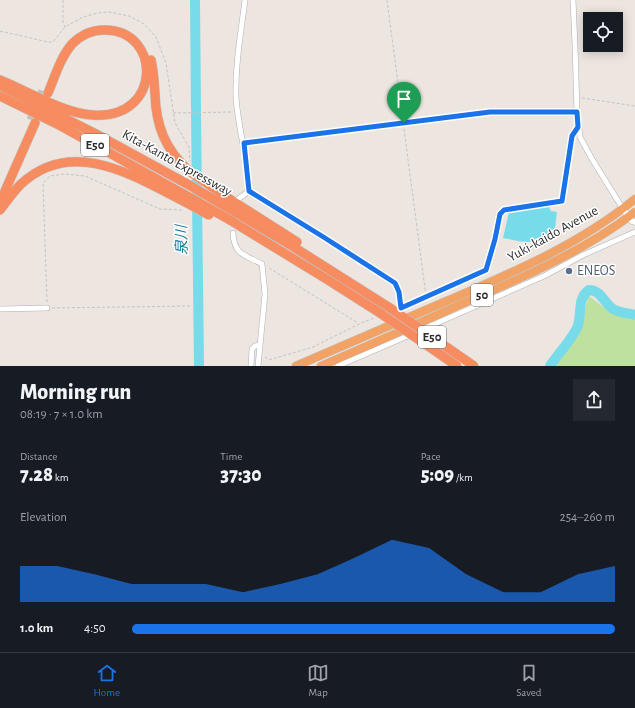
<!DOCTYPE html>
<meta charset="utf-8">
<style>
:root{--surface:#171b24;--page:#242831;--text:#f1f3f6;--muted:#9ea1a6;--line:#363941;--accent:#1a73e8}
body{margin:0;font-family:"Alegreya Sans","Noto Sans JP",sans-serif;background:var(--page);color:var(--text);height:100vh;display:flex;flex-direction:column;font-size:15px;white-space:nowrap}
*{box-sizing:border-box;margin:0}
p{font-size:13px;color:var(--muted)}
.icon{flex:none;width:22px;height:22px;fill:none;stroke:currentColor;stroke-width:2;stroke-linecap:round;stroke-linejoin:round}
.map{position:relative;height:366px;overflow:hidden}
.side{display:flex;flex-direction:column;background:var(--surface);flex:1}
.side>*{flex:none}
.controls{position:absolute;left:583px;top:12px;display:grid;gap:8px}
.controls a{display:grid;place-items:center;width:40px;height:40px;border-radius:0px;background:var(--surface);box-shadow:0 2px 10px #0003;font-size:20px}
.pin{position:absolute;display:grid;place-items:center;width:34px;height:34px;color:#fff;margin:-41px -17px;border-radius:50% 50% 50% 0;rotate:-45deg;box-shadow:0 0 4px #0007}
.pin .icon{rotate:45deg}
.round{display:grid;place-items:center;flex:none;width:42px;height:42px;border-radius:0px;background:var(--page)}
.overview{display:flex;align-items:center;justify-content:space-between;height:68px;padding:0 20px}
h1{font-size:22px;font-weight:800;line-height:30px}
.stats{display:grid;grid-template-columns:repeat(3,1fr);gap:6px;height:68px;padding:4px 20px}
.stats div{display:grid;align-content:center}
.stats b{font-size:20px;font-weight:800}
.stats small{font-size:11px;font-weight:400}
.stats p{font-size:11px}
.chart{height:112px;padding:8px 20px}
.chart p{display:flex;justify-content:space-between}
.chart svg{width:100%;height:72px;margin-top:4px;fill:var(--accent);opacity:.7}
ul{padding:0 20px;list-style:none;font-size:13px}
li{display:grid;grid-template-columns:64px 48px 1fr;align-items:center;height:30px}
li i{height:10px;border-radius:5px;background:var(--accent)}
.menu{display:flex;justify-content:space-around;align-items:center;height:56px;border-top:1px solid var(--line);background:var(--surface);font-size:11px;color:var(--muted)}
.menu a{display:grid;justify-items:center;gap:2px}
.menu .on{color:var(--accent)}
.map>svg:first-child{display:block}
.green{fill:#bee19f}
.water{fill:#78dbea}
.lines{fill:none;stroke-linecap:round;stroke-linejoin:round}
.river{stroke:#78dbea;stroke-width:10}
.motorway-tunnel{stroke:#c6c0bb;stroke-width:9;stroke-dasharray:9 4.5;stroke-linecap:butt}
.minor-casing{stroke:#acb0b8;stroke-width:6}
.tertiary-casing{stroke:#acb0b8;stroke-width:7}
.trunk-casing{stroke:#c4c4c4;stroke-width:9}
.motorway-casing{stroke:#c4c4c4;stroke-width:10}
.path{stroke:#c4c4c4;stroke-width:1;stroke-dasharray:3 2;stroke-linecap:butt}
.minor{stroke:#fff;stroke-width:5}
.tertiary{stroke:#fff;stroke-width:6}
.trunk{stroke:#f1a264;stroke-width:8}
.motorway{stroke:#f78c60;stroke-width:9}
.motorway-bridge-casing{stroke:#c4c4c4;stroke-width:10;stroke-linecap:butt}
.motorway-bridge{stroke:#f78c60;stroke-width:9}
.route-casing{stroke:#fff;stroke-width:8}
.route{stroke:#1a73e8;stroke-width:5}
.service-dot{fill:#5c6f8a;stroke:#fff;stroke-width:1.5}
.labels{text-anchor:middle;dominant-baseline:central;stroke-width:3;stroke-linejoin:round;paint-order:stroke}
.shield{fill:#fff;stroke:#6b6b6b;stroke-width:1}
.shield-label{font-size:13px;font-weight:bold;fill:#2c2c2c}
.street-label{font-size:14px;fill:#2c2c2c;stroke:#fff}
.service-label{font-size:14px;fill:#4e5e75;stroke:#fff;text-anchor:start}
.water-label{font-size:15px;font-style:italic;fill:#147d98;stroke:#fff}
</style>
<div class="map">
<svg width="635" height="366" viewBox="0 0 635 366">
<rect width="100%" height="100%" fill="#ede5df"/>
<path class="green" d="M589,296L611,313L635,320V366H556L583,323L586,305Z"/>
<path class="water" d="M548,206L551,211L557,212L555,228C551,230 550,233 546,236C531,246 520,241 503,238L509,212Z"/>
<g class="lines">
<path class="river" d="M195,0L196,110
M196,114L199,366
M550,366C557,355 575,336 578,325C582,313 577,298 589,290C601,290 604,303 613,309C620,313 628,313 635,315"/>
<path class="motorway-tunnel" d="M31,120L43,91"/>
<defs>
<path id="minor" d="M573,0L575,45L577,112L580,137L592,159L623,209
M237,200L249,191C248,159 238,129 236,97C235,65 241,32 245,0
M233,233C234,255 245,255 262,264L265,294L258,366
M0,309L47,308
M421,330L544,276L583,255L635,232
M251,366L252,349L255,346L260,345
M338,366L412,334"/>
<path id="tertiary" d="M623,209L632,221L635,222"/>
<path id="trunk" d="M296,366C347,344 398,322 449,300C514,272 580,244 635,199
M321,366C369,345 418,324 466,302C524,277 584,251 635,212"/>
<path id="motorway" d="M151,60C154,72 154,83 155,94C156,126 165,149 189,171
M0,80C27,91 65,114 93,115C163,120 162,29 104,30C92,30 81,35 72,44C60,58 55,77 48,93
M1,86L94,133L189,185
M0,96L59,125L189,197
M231,200L297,242
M1,205L5,191L35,123
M230,209L292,246L390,308
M0,210C7,201 13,192 21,184C74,135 137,178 189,204
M230,220L328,280L380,313"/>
</defs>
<use href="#minor" class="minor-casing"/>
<use href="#tertiary" class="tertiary-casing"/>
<use href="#trunk" class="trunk-casing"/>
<use href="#motorway" class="motorway-casing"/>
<path class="path" d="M63,0V22L65,27
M387,0L426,296
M0,31L48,42H53L65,27L83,17L98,13L109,12L129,16L144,24L156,37L166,63L175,123L189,147L190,161
M582,98L635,106
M173,113L232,112
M247,143L490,111L572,112
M253,193L325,238L395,283L399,292L401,307
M269,268L358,323
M47,302L43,183L50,176L65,174L85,176L160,209L183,210
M401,307L486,270L495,239L500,214L504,210L562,201L573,134
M52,308L191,306
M265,357L269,360L313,347L359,324L374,318"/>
<use href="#minor" class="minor"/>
<use href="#tertiary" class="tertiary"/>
<use href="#trunk" class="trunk"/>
<use href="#motorway" class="motorway"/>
<defs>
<path id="motorway-bridge" d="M189,171L231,200
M189,185L230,209
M189,197L230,220
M189,204L209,215
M390,308L474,366
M380,313L457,366"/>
</defs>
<use href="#motorway-bridge" class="motorway-bridge-casing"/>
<use href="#motorway-bridge" class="motorway-bridge"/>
</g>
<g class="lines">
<defs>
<path id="route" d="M490,112H577L578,127L572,136L562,201L504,210L500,214L495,239L486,270L401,308L399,292L395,283L325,238L249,191L244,143Z"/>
</defs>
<use href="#route" class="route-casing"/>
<use href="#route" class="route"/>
</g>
<circle class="service-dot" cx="569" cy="271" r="4"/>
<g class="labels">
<g class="shield">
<rect x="81" y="134" width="28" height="22" rx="3"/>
<rect x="471" y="284" width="22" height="22" rx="3"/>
<rect x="418" y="326" width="28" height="22" rx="3"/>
</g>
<g class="shield-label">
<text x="95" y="145">E50</text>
<text x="482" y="295">50</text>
<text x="432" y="337">E50</text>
</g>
<g class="street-label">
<text transform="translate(177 163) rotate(29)">Kita-Kanto Expressway</text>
<text transform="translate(553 234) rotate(-29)">Yuki-kaido Avenue</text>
</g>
<g class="service-label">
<text x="577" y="271">ENEOS</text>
</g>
<g class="water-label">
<text transform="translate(182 240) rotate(-91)">泉川</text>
</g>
</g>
</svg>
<div class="controls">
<a><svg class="icon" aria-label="locate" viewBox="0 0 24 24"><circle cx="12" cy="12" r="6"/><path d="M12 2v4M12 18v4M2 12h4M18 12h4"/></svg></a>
</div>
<div class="pin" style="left:404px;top:123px;background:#1e9e55"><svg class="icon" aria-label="arrive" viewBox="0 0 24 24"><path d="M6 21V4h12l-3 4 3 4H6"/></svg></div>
</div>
<section class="side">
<div class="overview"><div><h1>Morning run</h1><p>08:19 · 7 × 1.0 km</p></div><a class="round"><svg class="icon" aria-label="share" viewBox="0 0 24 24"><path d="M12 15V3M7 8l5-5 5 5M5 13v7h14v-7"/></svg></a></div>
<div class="stats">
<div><p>Distance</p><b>7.28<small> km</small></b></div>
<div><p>Time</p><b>37:30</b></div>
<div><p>Pace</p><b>5:09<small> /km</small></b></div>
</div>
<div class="chart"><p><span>Elevation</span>254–260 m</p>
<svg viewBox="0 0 160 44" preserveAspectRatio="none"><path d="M0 44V22L10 22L20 27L30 33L40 33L50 33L60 38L70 33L80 27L90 17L100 6L110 11L120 27L130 38L140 38L150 27L160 22V44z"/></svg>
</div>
<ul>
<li><b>1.0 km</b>4:50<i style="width:100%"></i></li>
</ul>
</section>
<nav class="menu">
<a class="on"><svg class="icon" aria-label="home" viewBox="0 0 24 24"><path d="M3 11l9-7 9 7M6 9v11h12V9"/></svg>Home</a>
<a><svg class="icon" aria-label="map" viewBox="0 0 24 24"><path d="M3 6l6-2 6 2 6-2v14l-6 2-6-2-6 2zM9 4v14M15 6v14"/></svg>Map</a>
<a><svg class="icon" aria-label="saved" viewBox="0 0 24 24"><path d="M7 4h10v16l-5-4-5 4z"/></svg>Saved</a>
</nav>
